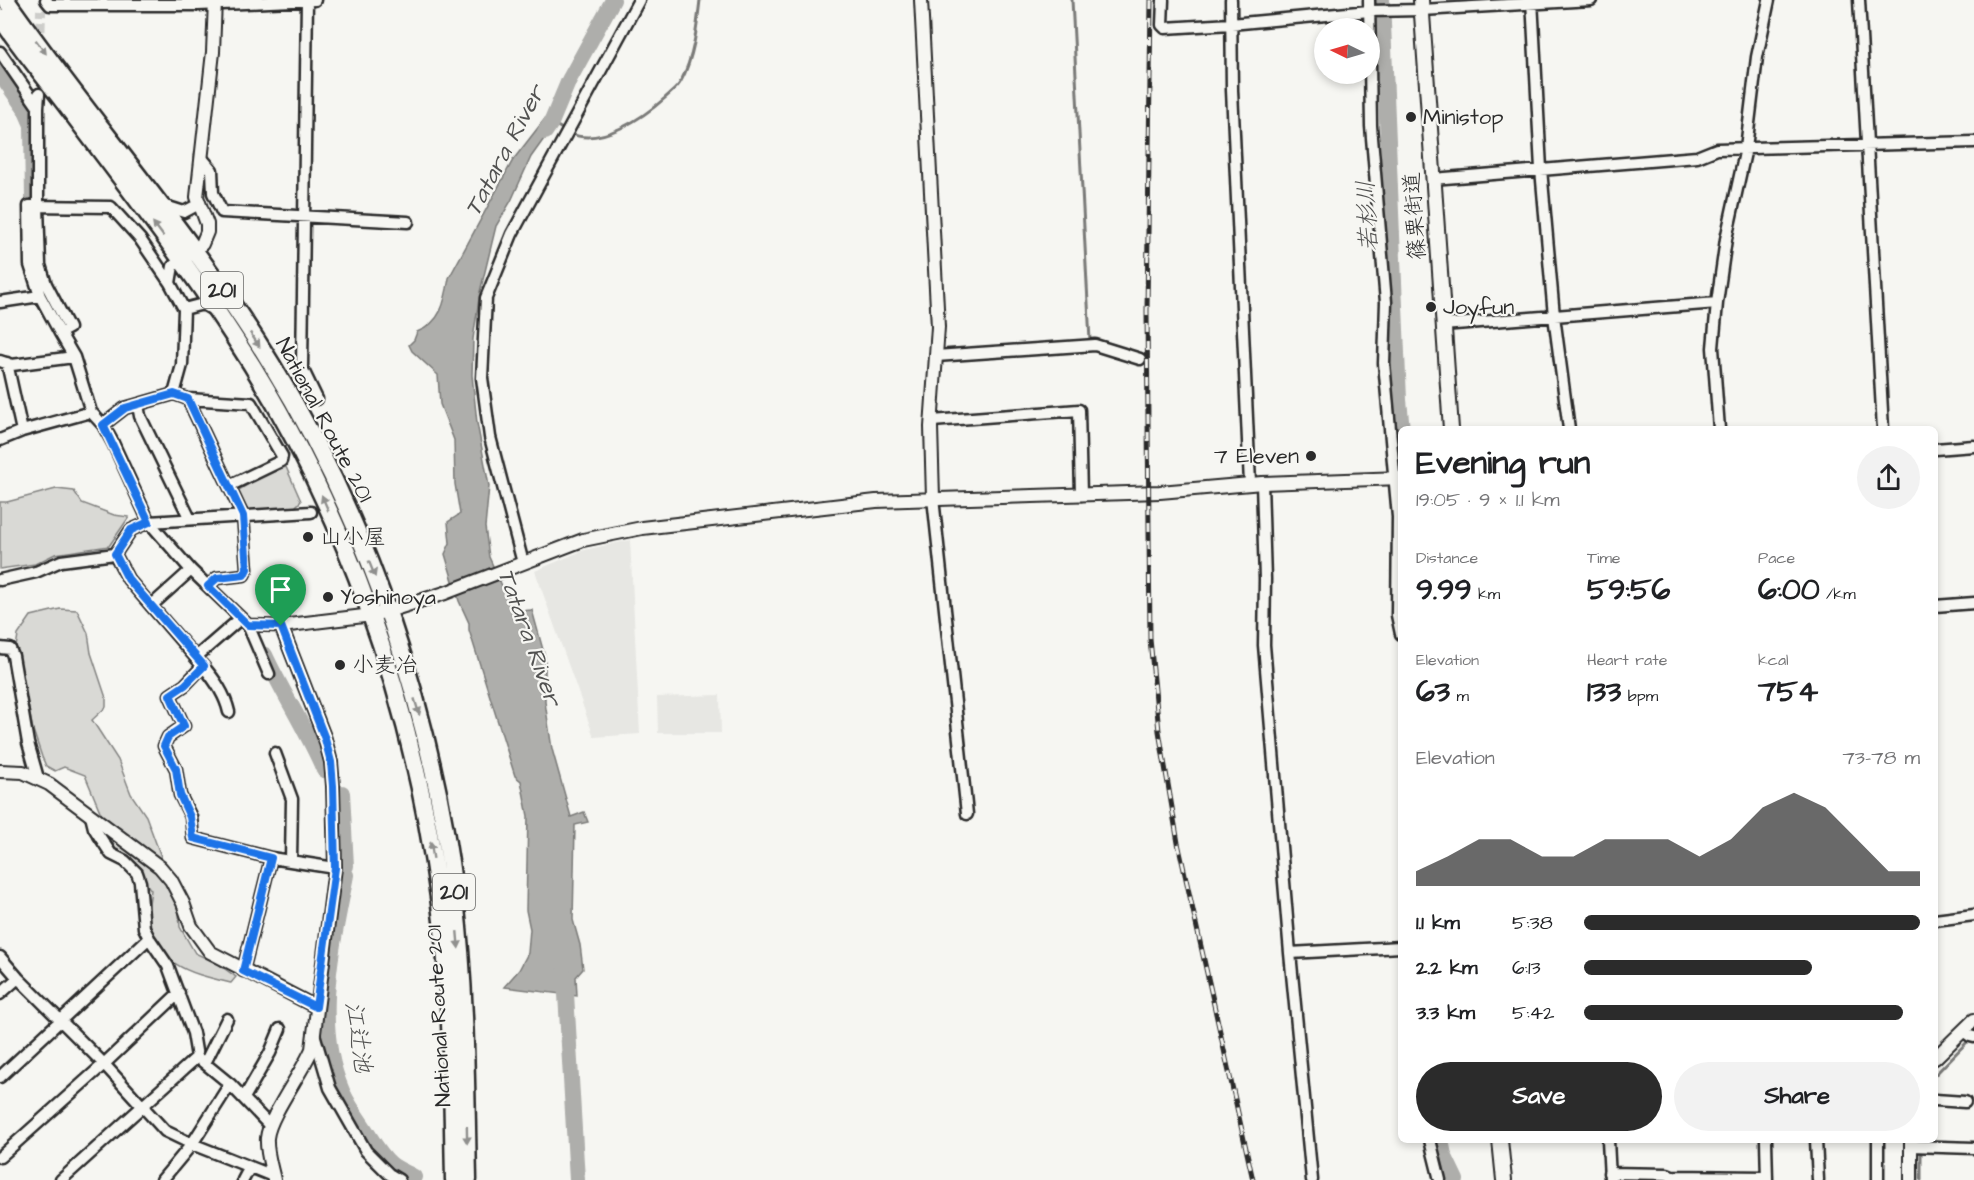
<!DOCTYPE html>
<meta charset="utf-8">
<style>
:root{--surface:#fff;--page:#f2f2f2;--text:#202124;--muted:#757577;--accent:#2b2b2b}
body{margin:0;font-family:"Architects Daughter","Klee One",sans-serif;background:var(--page);color:var(--text);height:100vh;display:flex;flex-direction:column;font-size:22px;white-space:nowrap}
*{box-sizing:border-box;margin:0}
p{font-size:20px;color:var(--muted)}
.icon{flex:none;width:33px;height:33px;fill:none;stroke:currentColor;stroke-width:2;stroke-linecap:round;stroke-linejoin:round}
.map{position:relative;flex:1;overflow:hidden}
.sheet{position:absolute;left:1398px;top:426px;width:540px;height:717px;display:flex;flex-direction:column;background:var(--surface);border-radius:9px;box-shadow:0 3px 9px #0003}
.sheet>*{flex:none}
.needle{width:39px;rotate:275deg}
.buttons{position:absolute;left:1314px;top:18px;display:grid;gap:12px}
.buttons a{display:grid;place-items:center;width:66px;height:66px;border-radius:50%;background:var(--surface);box-shadow:0 3px 9px #0003;font-size:30px}
.pin{position:absolute;display:grid;place-items:center;width:51px;height:51px;color:#fff;margin:-62px -26px;border-radius:50% 50% 50% 0;rotate:-45deg;box-shadow:0 0 6px #0007}
.pin .icon{rotate:45deg}
.round{display:grid;place-items:center;flex:none;width:63px;height:63px;border-radius:32px;background:var(--page)}
.headline{display:flex;align-items:center;justify-content:space-between;height:102px;padding:0 18px}
h1{font-size:33px;font-weight:700;line-height:45px}
.stats{display:grid;grid-template-columns:repeat(3,1fr);gap:9px;height:102px;padding:6px 18px}
.stats div{display:grid;align-content:center}
.stats b{font-size:30px;font-weight:700}
.stats small{font-size:16px;font-weight:400}
.stats p{font-size:16px}
.chart{height:168px;padding:12px 18px}
.chart p{display:flex;justify-content:space-between}
.chart svg{width:100%;height:108px;margin-top:6px;fill:var(--accent);opacity:.7}
.cta{display:flex;gap:12px;margin-top:auto;padding:12px 18px}
.cta a{flex:1;height:69px;border-radius:36px;background:var(--accent);color:#fff;font-size:24px;font-weight:700;line-height:69px;text-align:center}
.cta a+a{background:var(--page);color:var(--text)}
ul{padding:0 18px;list-style:none;font-size:20px}
li{display:grid;grid-template-columns:96px 72px 1fr;align-items:center;height:45px}
li i{height:15px;border-radius:8px;background:var(--accent)}
.map>svg:first-child{display:block}
.built{fill:#e7e7e3}
.green{fill:#d9d9d5;stroke:#828280;stroke-width:1.5}
.water{fill:#aeaeab;stroke:#7a7a78;stroke-width:1.5}
.lines{fill:none;stroke-linecap:round;stroke-linejoin:round}
.stream{stroke:#7a7a78;stroke-width:3}
.river{stroke:#aeaeab;stroke-width:16}
.minor-tunnel{stroke:#cdcdca;stroke-width:10;stroke-dasharray:10 5;stroke-linecap:butt}
.minor-casing{stroke:#2b2b2b;stroke-width:15}
.tertiary-casing{stroke:#2b2b2b;stroke-width:16}
.secondary-casing{stroke:#2b2b2b;stroke-width:18}
.trunk-casing{stroke:#2b2b2b;stroke-width:21}
.minor{stroke:#f6f6f2;stroke-width:10}
.tertiary{stroke:#f6f6f2;stroke-width:12}
.secondary{stroke:#f6f6f2;stroke-width:14}
.trunk{stroke:#f6f6f2;stroke-width:16}
.rail-casing{stroke:#2b2b2b;stroke-width:5}
.rail{stroke:#f6f6f2;stroke-width:3;stroke-dasharray:9;stroke-linecap:butt}
.oneway{fill:#90908e}
.route-casing{stroke:#fff;stroke-width:12}
.route{stroke:#1a73e8;stroke-width:8}
.poi-dot{fill:#2b2b2b;stroke:#f6f6f2;stroke-width:2}
.labels{text-anchor:middle;dominant-baseline:central;stroke-width:4.5;stroke-linejoin:round;paint-order:stroke}
.shield{fill:#f6f6f2;stroke:#686867;stroke-width:1.5}
.shield-label{font-size:21px;font-weight:bold;fill:#2b2b2b}
.poi-label{font-size:22px;fill:#2b2b2b;stroke:#f6f6f2;text-anchor:start}
.street-label{font-size:22px;fill:#2b2b2b;stroke:#f6f6f2}
.water-label{font-size:24px;font-style:italic;fill:#525251;stroke:#f6f6f2}
</style>
<div class="map">
<svg width="1974" height="1180" viewBox="0 0 1974 1180">
<rect width="100%" height="100%" fill="#f6f6f2"/>
<filter id="ink" filterUnits="userSpaceOnUse"><feTurbulence type="fractalNoise" baseFrequency=".0167" numOctaves="2"/><feDisplacementMap in="SourceGraphic" scale="12" xChannelSelector="R" yChannelSelector="G"/><feConvolveMatrix kernelMatrix="1 2 1 2 8 2 1 2 1" color-interpolation-filters="sRGB"/></filter>
<g filter="url(#ink)">
<path class="built" d="M630,540L640,734L594,737L535,571L584,550Z
M720,695L721,733H658L657,697Z"/>
<path class="green" d="M286,467L301,501L295,507L249,510L244,508L237,491L267,473Z
M56,489L74,491L82,503L114,515L129,517L109,546L55,554L35,564L0,569V502H7Z
M60,609L77,610L88,633L91,653L106,698V707L92,720L118,760L131,794L146,816L178,903L180,927L195,953L218,964L236,977L231,983C190,973 156,966 149,918C147,910 150,899 151,890L135,868L116,850L85,775L64,767L55,771L46,766L42,757L33,730L26,695L13,665L18,635L31,616Z"/>
<path class="water" d="M551,111L561,115L531,157L511,201L496,226L480,292L473,339L472,375L477,423L489,486L485,527L489,557L503,588L518,611L532,610L545,657V702L552,749L571,817L584,812L588,822L575,825L573,920L580,945L583,969L576,977L577,996L504,987L519,970L528,953L530,929L526,910L528,816L521,781L515,776L469,630V623L459,601L445,554L450,543L448,522L460,514L455,484L454,440L440,404L438,375L412,351L409,345L414,340L417,332C441,323 445,302 449,278L513,160Z"/>
<g class="lines">
<path class="stream" d="M1072,0L1090,341
M552,123L564,130
M570,133C599,148 644,117 665,98C670,93 678,88 681,81C694,57 697,27 700,0
M1935,1075L1971,1038
M1921,1140V1180"/>
<path class="river" d="M1382,0L1399,400L1402,429
M0,73L25,109L32,125L33,201
M545,132L551,123L569,80L613,0
M265,655C283,694 307,730 324,770
M342,793L346,866
M346,875C333,945 312,1022 342,1091C347,1102 354,1113 361,1123C370,1136 378,1153 391,1164C397,1169 407,1173 414,1177
M563,974L566,994L577,1180
M1441,1140L1444,1155L1456,1180"/>
<path class="minor-tunnel" d="M40,46L41,10"/>
<defs>
<path id="minor" d="M46,0L50,5H198L315,0
M307,0L302,368L317,399
M1163,0L1162,25L1165,28L1231,24L1369,11L1422,10L1591,0
M1231,0L1232,90L1250,484
M1369,0L1371,126L1386,302L1384,363L1398,517L1397,615L1401,634
M1532,0L1541,169L1554,316L1569,429
M1859,0L1883,429
M0,52L38,107
M39,94L38,107V206L40,265L46,284L69,328L60,333L74,357L91,412L103,425L113,443L149,522L191,570L248,625L281,626
M201,157L212,170L213,193L222,212L408,222
M1433,179L1697,157L1717,149L1974,142
M162,205L184,212L199,204
M0,302L40,296
M184,309L203,304L213,310
M1443,325L1717,303
M60,333L40,296L30,265L29,206L111,207L140,239L170,283
M936,356L1095,345L1140,359
M0,361L12,365L74,357
M7,363L22,431
M174,394L188,399L243,516L247,569L244,575L217,578L208,586
M188,399L251,403L282,456L281,461L229,486
M138,405L140,416L190,519
M932,421L1079,410L1081,495
M103,425L125,408L174,394L182,365L184,309L170,283L173,266L182,260
M1719,429L1713,348L1717,303L1726,239L1746,148L1757,57L1769,0
M0,440L22,431L91,412
M1935,449L1974,446
M1262,483L1265,579L1264,645L1290,953L1312,1180
M933,498L967,814
M115,554L128,579L203,666L185,685L170,695L184,726L168,737L164,746L176,769L180,795L191,817L193,838L271,858L335,868
M523,563L490,437L482,378L486,298L512,234L639,0
M0,580L36,572L61,561L115,554L131,530L149,522L311,512
M151,606L191,570
M1935,606L1974,603
M248,625L269,674
M0,648L10,649L13,656L28,743L38,778
M196,657L241,618
M203,666C215,680 225,694 229,712
M275,753L292,799L291,861
M91,816L94,828L111,854L125,861L137,873L140,882L144,928L149,938L168,966L193,1033L197,1057L230,1084L270,1126
M1935,920L1974,915
M1290,953L1401,947
M0,957L18,978L104,1064L165,1131L192,1144L273,1176
M243,971L271,858
M0,994L18,978
M1963,1031L1970,1036L1974,1037
M315,1037L330,1088L366,1151L389,1174L399,1180
M205,1063L227,1019
M0,1077L149,938
M244,1098L270,1053L280,1029
M1935,1100L1965,1102
M1430,1140L1440,1180
M1608,1140L1610,1179
M1766,1140L1767,1180
M1816,1140L1818,1180
M1911,1146L1974,1148
M0,1157L104,1064L179,993
M1609,1173L1667,1174L1672,1176L1767,1177
M61,1180L197,1057
M162,1180L192,1144L230,1084
M243,1180L250,1167
M1878,1180V1140"/>
<path id="tertiary" d="M921,0L938,327L931,427L933,498
M188,256L202,244L207,232V224L197,197L213,52L215,0
M0,771L23,772L49,784L160,867L171,880L183,903L191,926L210,952L316,1007
M1935,1058L1974,1020
M1911,1140V1180
M274,1180C271,1166 266,1152 267,1138C269,1116 302,1073 312,1049L335,868L333,786L331,762L325,739L281,626L372,615L388,611L445,593L583,540L642,528L876,501L1160,492L1262,483L1401,478"/>
<path id="secondary" d="M1421,0L1451,429
M1500,1140L1504,1180"/>
<path id="trunk" d="M6,0C92,123 193,236 272,365C369,523 433,715 455,899C466,992 466,1086 468,1180
M0,17C20,47 44,76 66,105C122,180 181,255 232,334C343,502 412,698 439,897C452,991 452,1086 454,1180"/>
</defs>
<use href="#minor" class="minor-casing"/>
<use href="#tertiary" class="tertiary-casing"/>
<use href="#secondary" class="secondary-casing"/>
<use href="#trunk" class="trunk-casing"/>
<use href="#minor" class="minor"/>
<use href="#tertiary" class="tertiary"/>
<use href="#secondary" class="secondary"/>
<use href="#trunk" class="trunk"/>
<defs>
<path id="rail" d="M1151,0L1147,311L1150,639L1159,731L1178,843L1253,1180"/>
</defs>
<use href="#rail" class="rail-casing"/>
<use href="#rail" class="rail"/>
</g>
<defs><path id="oneway-solid" d="M-6-.8H1V-3.2L6.5 0L1 3.2V.8H-6Z" transform="scale(1.5)"/></defs>
<g class="oneway">
<use href="#oneway-solid" transform="translate(41 47) rotate(53)"/>
<use href="#oneway-solid" transform="translate(158 229) rotate(-127)"/>
<use href="#oneway-solid" transform="translate(255 340) rotate(56)"/>
<use href="#oneway-solid" transform="translate(325 503) rotate(-113)"/>
<use href="#oneway-solid" transform="translate(372 569) rotate(68)"/>
<use href="#oneway-solid" transform="translate(417 707) rotate(73)"/>
<use href="#oneway-solid" transform="translate(432 850) rotate(-99)"/>
<use href="#oneway-solid" transform="translate(458 940) rotate(85)"/>
<use href="#oneway-solid" transform="translate(467 1135) rotate(89)"/>
</g>
</g>
<g class="lines" filter="url(#ink)">
<defs>
<path id="route" d="M174,394L188,399L243,516L247,569L244,575L217,578L208,586L248,625L281,626L325,739L331,762L333,786L335,868L316,1007L243,971L271,858L193,838L190,817L180,795L176,769L164,746L168,737L184,726L170,695L185,685L204,666L128,579L115,554L131,530L149,522L103,425L125,408Z"/>
</defs>
<use href="#route" class="route-casing"/>
<use href="#route" class="route"/>
</g>
<g class="poi-dot">
<circle cx="1411" cy="117" r="6"/>
<circle cx="1431" cy="307" r="6"/>
<circle cx="1311" cy="456" r="6"/>
<circle cx="308" cy="537" r="6"/>
<circle cx="328" cy="597" r="6"/>
<circle cx="340" cy="665" r="6"/>
</g>
<g class="labels">
<g class="shield">
<rect x="201" y="272" width="42" height="36" rx="4.5"/>
<rect x="433" y="874" width="42" height="36" rx="4.5"/>
</g>
<g class="shield-label">
<text x="222" y="290">201</text>
<text x="454" y="892">201</text>
</g>
<g class="poi-label">
<text x="1423" y="117">Ministop</text>
<text x="1443" y="307">Joyfun</text>
<text x="1299" y="456" text-anchor="end">7 Eleven</text>
<text x="320" y="537">山小屋</text>
<text x="340" y="597">Yoshinoya</text>
<text x="352" y="665">小麦冶</text>
</g>
<g class="street-label">
<text transform="translate(1415 216) rotate(-94)">篠栗街道</text>
<text transform="translate(324 420) rotate(62)">National Route 201</text>
<text transform="translate(439 1016) rotate(-93)">National Route 201</text>
</g>
<g class="water-label">
<text transform="translate(505 151) rotate(-62)">Tatara River</text>
<text transform="translate(1368 216) rotate(-93)">若杉川</text>
<text transform="translate(529 637) rotate(70)">Tatara River</text>
<text transform="translate(358 1037) rotate(82)">江辻池</text>
</g>
</g>
</svg>
<div class="buttons">
<a><svg class="needle" viewBox="-14 -14 28 28"><path d="M0-13l5 13h-10z" fill="#e53935"/><path d="M0 13l5-13h-10z" fill="#757577"/></svg></a>
</div>
<div class="pin" style="left:281px;top:626px;background:#1e9e55"><svg class="icon" aria-label="arrive" viewBox="0 0 24 24"><path d="M6 21V4h12l-3 4 3 4H6"/></svg></div>
<section class="sheet">
<div class="headline"><div><h1>Evening run</h1><p>19:05 · 9 × 1.1 km</p></div><a class="round"><svg class="icon" aria-label="share" viewBox="0 0 24 24"><path d="M12 15V3M7 8l5-5 5 5M5 13v7h14v-7"/></svg></a></div>
<div class="stats">
<div><p>Distance</p><b>9.99<small> km</small></b></div>
<div><p>Time</p><b>59:56</b></div>
<div><p>Pace</p><b>6:00<small> /km</small></b></div>
</div>
<div class="stats">
<div><p>Elevation</p><b>63<small> m</small></b></div>
<div><p>Heart rate</p><b>133<small> bpm</small></b></div>
<div><p>kcal</p><b>754</b></div>
</div>
<div class="chart"><p><span>Elevation</span>73–78 m</p>
<svg viewBox="0 0 160 44" preserveAspectRatio="none"><path d="M0 44V38L10 32L20 25L30 25L40 32L50 32L60 25L70 25L80 25L90 32L100 25L110 12L120 6L130 12L140 25L150 38L160 38V44z"/></svg>
</div>
<ul>
<li><b>1.1 km</b>5:38<i style="width:100%"></i></li>
<li><b>2.2 km</b>6:13<i style="width:68%"></i></li>
<li><b>3.3 km</b>5:42<i style="width:95%"></i></li>
</ul>
<div class="cta"><a>Save</a><a>Share</a></div>
</section>
</div>
